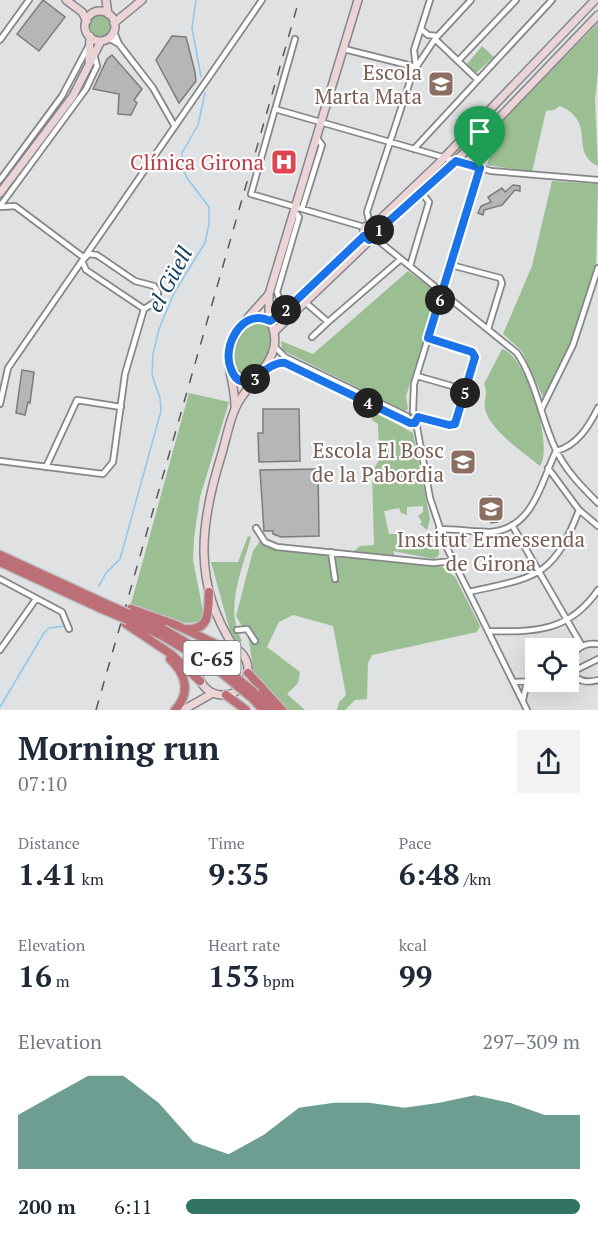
<!DOCTYPE html>
<meta charset="utf-8">
<style>
:root{--surface:#fff;--page:#f2f2f3;--text:#1f2937;--muted:#747a83;--accent:#327464}
body{margin:0;font-family:"PT Serif",serif;background:var(--page);color:var(--text);height:100vh;display:flex;flex-direction:column;font-size:22px;white-space:nowrap}
*{box-sizing:border-box;margin:0}
p{font-size:20px;color:var(--muted)}
.icon{flex:none;width:33px;height:33px;fill:none;stroke:currentColor;stroke-width:2;stroke-linecap:round;stroke-linejoin:round}
.map{position:relative;height:710px;overflow:hidden}
.side{display:flex;flex-direction:column;background:var(--surface);flex:1}
.side>*{flex:none}
.fabs{position:absolute;left:525px;top:638px;display:grid;gap:12px}
.fabs a{display:grid;place-items:center;width:54px;height:54px;border-radius:0px;background:var(--surface);box-shadow:0 6px 24px #0002;font-size:30px}
.pin{position:absolute;display:grid;place-items:center;width:51px;height:51px;color:#fff;margin:-62px -26px;border-radius:50% 50% 50% 0;rotate:-45deg;box-shadow:0 0 6px #0007}
.pin .icon{rotate:45deg}
.km{position:absolute;width:30px;height:30px;margin:-15px;border-radius:50%;background:#222;color:#fff;font-size:16px;line-height:30px;text-align:center}
.round{display:grid;place-items:center;flex:none;width:63px;height:63px;border-radius:0px;background:var(--page)}
.overview{display:flex;align-items:center;justify-content:space-between;height:102px;padding:0 18px}
h1{font-size:33px;font-weight:800;line-height:45px}
.stats{display:grid;grid-template-columns:repeat(3,1fr);gap:9px;height:102px;padding:6px 18px}
.stats div{display:grid;align-content:center}
.stats b{font-size:30px;font-weight:800}
.stats small{font-size:16px;font-weight:400}
.stats p{font-size:16px}
.chart{height:168px;padding:12px 18px}
.chart p{display:flex;justify-content:space-between}
.chart svg{width:100%;height:108px;margin-top:6px;fill:var(--accent);opacity:.7}
ul{padding:0 18px;list-style:none;font-size:20px}
li{display:grid;grid-template-columns:96px 72px 1fr;align-items:center;height:45px}
li i{height:15px;border-radius:8px;background:var(--accent)}
.map>svg:first-child{display:block}
.green{fill:#9bbf93}
.lines{fill:none;stroke-linecap:round;stroke-linejoin:round}
.stream{stroke:#8ec7ee;stroke-width:1.5}
.building{fill:#b4b6b8;stroke:#7b7c7f;stroke-width:1.5}
.street-casing{stroke:#858689;stroke-width:8}
.secondary-casing{stroke:#858689;stroke-width:10}
.highway-casing{stroke:#bcbdbd;stroke-width:11}
.street{stroke:#fff;stroke-width:4.5}
.secondary{stroke:#ebd4d6;stroke-width:7}
.highway{stroke:#bd6f77;stroke-width:8}
.rail{stroke:#575859;stroke-width:1.5;stroke-dasharray:10 10;stroke-linecap:butt}
.highway-bridge-casing{stroke:#bcbdbd;stroke-width:11;stroke-linecap:butt}
.highway-bridge{stroke:#bd6f77;stroke-width:8}
.route-casing{stroke:#fff;stroke-width:12}
.route{stroke:#1a73e8;stroke-width:8}
.labels{text-anchor:middle;dominant-baseline:central;stroke-width:4.5;stroke-linejoin:round;paint-order:stroke}
.shield{fill:#fff;stroke:#6d6e6f;stroke-width:1.5}
.shield-label{font-size:20px;font-weight:bold;fill:#2f3031}
.education-label{font-size:21px;fill:#785e54;stroke:#fff;text-anchor:end}
.health-label{font-size:21px;fill:#be3a42;stroke:#fff;text-anchor:end}
.water-label{font-size:22px;font-style:italic;fill:#19445f;stroke:#fff}
</style>
<div class="map">
<svg width="598" height="710" viewBox="0 0 598 710">
<rect width="100%" height="100%" fill="#dfe1e3"/>
<path class="green" d="M90 25a11 11 0 1 1 22 0a11 11 0 1 1-22 0Z
M598,23V72L595,100L598,166C568,152 598,123 560,106L554,110L546,111L532,172L487,165L502,121Z
M482,46L494,57L476,73L467,64Z
M552,181L598,184L596,266L571,342L546,395L543,397L522,351L503,334L532,266Z
M408,271L433,289L437,299L406,396L408,409L405,411L282,350L281,341L313,354Z
M256,320C285,327 267,372 244,377L235,371C230,354 237,326 256,320Z
M502,349C526,355 554,445 540,466C524,453 492,431 486,412C482,402 489,394 484,384Z
M189,393L229,402L200,497L194,538L193,560L204,616C194,634 146,611 131,604Z
M370,409L413,433L430,519L427,530L420,524L422,522L418,516L423,512V506L407,507V515L401,513L399,508L384,511L389,534C414,534 419,533 439,549V555L434,559L393,551L395,556L354,551L360,546L374,545L372,472L379,460L378,424L372,420Z
M248,536L251,537C242,571 224,608 242,641L238,644L230,631L211,562H238Z
M260,541L271,547L441,566L455,577L480,626L477,632L372,655L368,663L367,699L355,700L345,710H337L339,702L346,695L333,626L293,615L279,622L267,647L300,672L298,683L287,694L305,710H287L254,674L248,636L236,616L253,551Z"/>
<g class="lines">
<path class="stream" d="M196,0L192,28L201,77
M99,586L106,573L120,559L161,411L160,398L152,375L153,354L159,329L174,293L205,243L209,224V207L187,178L182,168V153L198,125L205,93
M0,707L44,633L49,628L65,626"/>
</g>
<path class="building" d="M43,0L65,17L39,51L17,34Z
M172,36L186,37L195,72L196,81L179,103L156,60Z
M112,55L142,89L134,100L137,103L131,115L118,114L119,94L93,89L107,59Z
M513,185L520,186V191L515,190L502,205L484,210L483,215L478,213L481,206L491,202L488,197L502,188L505,192Z
M22,370L34,372L30,403L28,402L25,415L16,413Z
M263,409H299L300,461L259,462L258,433H263Z
M318,469L319,536L281,537L273,534V531H264L260,470Z
M491,496L498,522L491,523L485,497Z"/>
<g class="lines">
<defs>
<path id="street" d="M421,29L428,35L437,36
M114,32L119,44L153,88L174,125
M108,38L119,44
M435,39L478,80
M0,40L29,0
M344,49L416,67
M458,61L516,0
M416,67L414,50L430,0
M276,106L295,39
M414,149L552,0
M0,180L62,96L89,45
M0,206L86,89L97,66L94,54
M0,207L15,206L83,257
M302,209L322,145L317,138
M370,225L367,212L413,72L435,39L471,0
M364,227L251,194L275,109L491,171L598,180
M375,238L517,353C536,381 541,418 555,448C565,470 582,487 598,503
M89,254L97,255L135,281L154,286L158,292L157,301L144,309L86,270L82,261Z
M451,265L500,278L502,283L488,329
M410,266L429,202L421,192
M305,302L328,322L401,259
M290,304L280,301L277,292L299,217L295,212
M312,337L328,322
M275,347L285,357L407,416
M267,366L285,363L409,423
M417,376L466,390
M0,404L8,368L262,0
M541,410L573,345L598,268
M413,412L414,384L480,168
M418,417L449,425L455,424L476,359L472,352L428,338
M416,422L430,498L446,546L527,710
M0,461L103,474L113,462L125,374L144,309
M46,467L77,400L121,407
M548,468L579,510L598,526
M512,525L582,646
M256,528L265,542L277,547L433,563L453,561
M439,529C456,529 474,532 490,532C534,529 541,482 556,451C577,446 589,426 598,408
M331,552L335,579
M0,579L62,612L69,629
M469,592C535,577 553,579 579,510
M237,630L247,629L255,641
M489,631C535,632 569,632 598,590
M598,644C563,639 561,691 598,680
M0,650L36,599
M568,674L598,659
M514,682L536,681
M523,700L527,681"/>
<path id="secondary" d="M66,0L82,12L87,21
M106,0L108,14
M85 26a15 15 0 1 1 30 0a15 15 0 1 1-30 0Z
M114,23L142,0
M89,60L90,36
M0,193L73,96L101,41
M374,225L438,164L595,0
M378,231L477,141L598,15
M364,236V227L370,225L375,226
M269,320V294L358,0
M270,321L300,298L364,236
M274,332L370,240
M231,369L242,380L256,378
M235,406C235,392 231,379 229,365C227,333 251,316 269,294
M198 670a25 25 0 1 1 50 0a25 25 0 1 1-50 0Z
M234,647C192,583 200,523 222,453C226,439 229,423 235,409C247,379 289,359 270,321L256,317L245,321
M183,710L213,693"/>
<path id="highway" d="M0,555L104,603
M0,562L102,609
M131,609L176,625L218,645
M129,614L163,629
M134,623L161,635
M126,624L171,654L200,681
M188,629C211,630 208,609 209,592
M170,659C186,674 191,693 175,710
M248,673L282,710
M256,694L272,710
M226,695L246,710
M253,699L263,710"/>
</defs>
<use href="#street" class="street-casing"/>
<use href="#secondary" class="secondary-casing"/>
<use href="#highway" class="highway-casing"/>
<use href="#street" class="street"/>
<use href="#secondary" class="secondary"/>
<use href="#highway" class="highway"/>
<path class="rail" d="M96,710L299,0"/>
<defs>
<path id="highway-bridge" d="M104,603L129,614
M102,609L128,620
M163,629L215,660L256,694
M161,635L213,666L253,699"/>
</defs>
<use href="#highway-bridge" class="highway-bridge-casing"/>
<use href="#highway-bridge" class="highway-bridge"/>
</g>
<g class="lines">
<defs>
<path id="route" d="M456,161L480,168L428,338L472,352L475,357L455,424L449,425L418,417L415,423H410L285,363C265,360 243,401 231,369C221,346 243,307 270,321L285,311L364,236L369,240L376,237L378,231Z"/>
</defs>
<use href="#route" class="route-casing"/>
<use href="#route" class="route"/>
</g>
<defs>
<symbol id="school-square" viewBox="-11 -11 22 22"><rect x="-9" y="-9" width="18" height="18" rx="4" fill="#8d6e63" stroke="#fff"/><path d="M0-5L7-2L0 1L-7-2ZM-4 1L0 2.5L4 1V4Q0 6-4 4Z" fill="#fff"/></symbol>
<symbol id="hospital-square" viewBox="-11 -11 22 22"><rect x="-9" y="-9" width="18" height="18" rx="4" fill="#e0444e" stroke="#fff"/><path d="M-5-5h3v3.5h4V-5h3V5h-3V1.5h-4V5h-3Z" fill="#fff"/></symbol>
</defs>
<g fill-rule="evenodd">
<use href="#school-square" x="426" y="69" width="30" height="30"/>
<use href="#hospital-square" x="269" y="147" width="30" height="30"/>
<use href="#school-square" x="448" y="447" width="30" height="30"/>
<use href="#school-square" x="476" y="494" width="30" height="30"/>
</g>
<g class="labels">
<rect class="shield" x="183.5" y="641" width="57" height="34" rx="4.5"/>
<g class="shield-label">
<text x="212" y="658">C-65</text>
</g>
<g class="education-label">
<text x="422" y="72">Escola<tspan x="422" dy="24">Marta Mata</tspan></text>
<text x="444" y="450">Escola El Bosc<tspan x="444" dy="24">de la Pabordia</tspan></text>
<text x="491" y="539" text-anchor="middle">Institut Ermessenda<tspan x="491" dy="24">de Girona</tspan></text>
</g>
<g class="health-label">
<text x="264" y="162">Clínica Girona</text>
</g>
<g class="water-label">
<text transform="translate(169 279) rotate(-62)">el Güell</text>
</g>
</g>
</svg>
<div class="fabs">
<a><svg class="icon" aria-label="locate" viewBox="0 0 24 24"><circle cx="12" cy="12" r="6"/><path d="M12 2v4M12 18v4M2 12h4M18 12h4"/></svg></a>
</div>
<div class="pin" style="left:480px;top:168px;background:#1e9e55"><svg class="icon" aria-label="arrive" viewBox="0 0 24 24"><path d="M6 21V4h12l-3 4 3 4H6"/></svg></div>
<b class="km" style="left:379px;top:230px">1</b>
<b class="km" style="left:286px;top:310px">2</b>
<b class="km" style="left:255px;top:379px">3</b>
<b class="km" style="left:368px;top:403px">4</b>
<b class="km" style="left:465px;top:393px">5</b>
<b class="km" style="left:440px;top:300px">6</b>
</div>
<section class="side">
<div class="overview"><div><h1>Morning run</h1><p>07:10</p></div><a class="round"><svg class="icon" aria-label="share" viewBox="0 0 24 24"><path d="M12 15V3M7 8l5-5 5 5M5 13v7h14v-7"/></svg></a></div>
<div class="stats">
<div><p>Distance</p><b>1.41<small> km</small></b></div>
<div><p>Time</p><b>9:35</b></div>
<div><p>Pace</p><b>6:48<small> /km</small></b></div>
</div>
<div class="stats">
<div><p>Elevation</p><b>16<small> m</small></b></div>
<div><p>Heart rate</p><b>153<small> bpm</small></b></div>
<div><p>kcal</p><b>99</b></div>
</div>
<div class="chart"><p><span>Elevation</span>297–309 m</p>
<svg viewBox="0 0 160 44" preserveAspectRatio="none"><path d="M0 44V22L10 14L20 6L30 6L40 17L50 33L60 38L70 30L80 19L90 17L100 17L110 19L120 17L130 14L140 17L150 22L160 22V44z"/></svg>
</div>
<ul>
<li><b>200 m</b>6:11<i style="width:100%"></i></li>
</ul>
</section>
